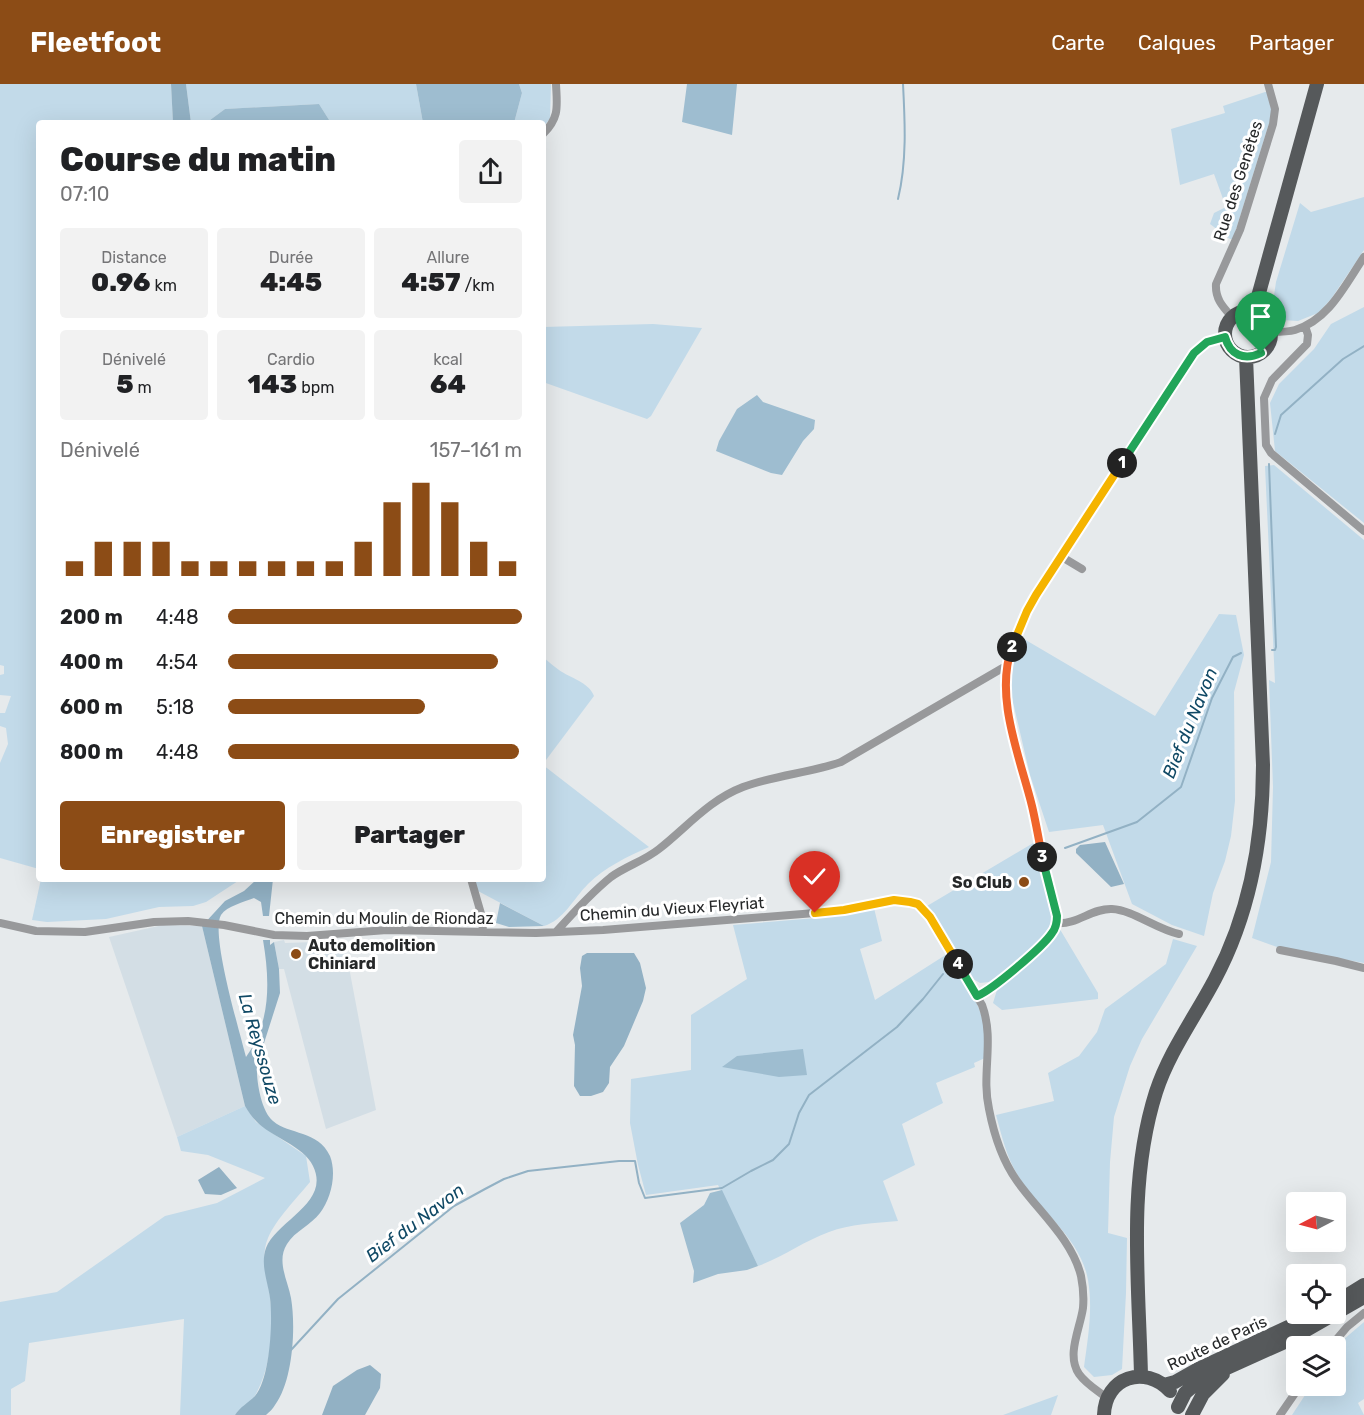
<!DOCTYPE html>
<html lang="fr">
<meta charset="utf-8">
<style>
:root{--surface:#fff;--page:#f2f2f2;--text:#202124;--muted:#757577;--accent:#8c4c16}
body{margin:0;font-family:Rubik,sans-serif;background:var(--page);color:var(--text);height:100vh;display:flex;flex-direction:column;font-size:22px;white-space:nowrap}
*{box-sizing:border-box;margin:0}
p{font-size:20px;color:var(--muted)}
.icon{flex:none;width:33px;height:33px;fill:none;stroke:currentColor;stroke-width:2;stroke-linecap:round;stroke-linejoin:round}
.map{position:relative;flex:1;overflow:hidden}
.sheet{position:absolute;left:36px;top:36px;width:510px;height:762px;display:flex;flex-direction:column;background:var(--surface);border-radius:6px;box-shadow:0 6px 24px #0002}
.sheet>*{flex:none}
.needle{width:39px;rotate:264deg}
.fabs{position:absolute;left:1286px;top:1108px;display:grid;gap:12px}
.fabs a{display:grid;place-items:center;width:60px;height:60px;border-radius:6px;background:var(--surface);box-shadow:0 6px 24px #0002;font-size:30px}
.pin{position:absolute;display:grid;place-items:center;width:51px;height:51px;color:#fff;margin:-62px -26px;border-radius:50% 50% 50% 0;rotate:-45deg;box-shadow:0 0 6px #0007}
.pin .icon{rotate:45deg}
.km{position:absolute;width:30px;height:30px;margin:-15px;border-radius:50%;background:#222;color:#fff;font-size:16px;line-height:30px;text-align:center}
.round{display:grid;place-items:center;flex:none;width:63px;height:63px;border-radius:6px;background:var(--page)}
.head{display:flex;align-items:center;justify-content:space-between;height:102px;padding:0 24px}
h1{font-size:33px;font-weight:800;line-height:45px}
.stats{display:grid;grid-template-columns:repeat(3,1fr);gap:9px;height:102px;padding:6px 24px}
.stats div{display:grid;align-content:center;border-radius:6px;background:var(--page);text-align:center}
.stats b{font-size:26px;font-weight:800}
.stats small{font-size:16px;font-weight:400}
.stats p{font-size:16px}
.chart{height:168px;padding:12px 24px}
.chart p{display:flex;justify-content:space-between}
.chart svg{width:100%;height:108px;margin-top:6px;stroke:var(--accent);stroke-width:6}
.action{display:flex;gap:12px;margin-top:auto;padding:12px 24px}
.action a{flex:1;height:69px;border-radius:6px;background:var(--accent);color:#fff;font-size:24px;font-weight:800;line-height:69px;text-align:center}
.action a+a{background:var(--page);color:var(--text)}
ul{padding:0 24px;list-style:none;font-size:20px}
li{display:grid;grid-template-columns:96px 72px 1fr;align-items:center;height:45px}
li i{height:15px;border-radius:8px;background:var(--accent)}
header{display:flex;align-items:center;gap:36px;box-sizing:border-box;height:84px;padding:0 30px;background:var(--accent);color:#fff}
header strong{font-size:28px}
nav{display:flex;gap:33px;margin-inline-start:auto;font-size:21px}
.map>svg:first-child{display:block}
.built{fill:#d3dee5}
.green{fill:#c2dae9}
.forest{fill:#9ebdd0}
.water{fill:#92b1c4}
.lines{fill:none;stroke-linecap:round;stroke-linejoin:round}
.stream{stroke:#92b1c4;stroke-width:2}
.street{stroke:#98999b;stroke-width:8}
.primary{stroke:#56595b;stroke-width:14}
.split-1-casing{stroke:#fff;stroke-width:12}
.split-2-casing{stroke:#fff;stroke-width:12}
.split-3-casing{stroke:#fff;stroke-width:12}
.split-4-casing{stroke:#fff;stroke-width:12}
.split-5-casing{stroke:#fff;stroke-width:12}
.split-1{stroke:#22a559;stroke-width:8}
.split-2{stroke:#f5b400;stroke-width:8}
.split-3{stroke:#f0652b;stroke-width:8}
.split-4{stroke:#22a559;stroke-width:8}
.split-5{stroke:#f5b400;stroke-width:8}
.poi-dot{fill:#8c4c16;stroke:#fff;stroke-width:2}
.labels{text-anchor:middle;dominant-baseline:central;stroke-width:6;stroke-linejoin:round;paint-order:stroke}
.street-label{font-size:16px;fill:#262829;stroke:#fff}
.poi-label{font-size:16px;font-weight:bold;fill:#262829;stroke:#fff;text-anchor:end}
.water-label{font-size:18px;font-style:italic;fill:#104965;stroke:#fff}
</style>
<header>
<strong>Fleetfoot</strong>
<nav><a>Carte</a><a>Calques</a><a>Partager</a></nav>
</header>
<div class="map">
<svg width="1364" height="1331" viewBox="0 0 1364 1331">
<rect width="100%" height="100%" fill="#e6eaec"/>
<path class="built" d="M163,841L202,842L245,1022L177,1053L109,853Z
M284,856L285,859L344,857L376,1026L326,1045L284,885H279L274,858Z"/>
<path class="green" d="M0,0H171L173,39H39V785L0,774V679L8,660L6,644L0,642V629H5L11,612L0,611V591L4,590V582L0,581Z
M186,0H416L423,39H331L319,20L225,25L206,39H191Z
M519,0H551L550,35L543,43V39H514L522,9Z
M1265,8H1268L1272,30L1233,155H1230L1210,140L1214,129L1226,123L1214,90L1180,101L1171,45L1225,29L1223,22Z
M1364,113V166L1331,215L1318,229L1298,237L1281,236L1272,225L1276,198L1300,119L1311,128Z
M1364,223V439L1275,367L1270,319L1279,300L1314,265L1331,240Z
M653,240L702,244L651,332L647,335L543,298V243Z
M1274,381L1364,456V879L1277,863L1252,854L1271,778L1273,703L1269,596L1275,599L1265,382Z
M1219,530L1236,531L1244,571L1234,608L1235,717L1231,752L1225,777L1213,809L1204,852L1172,841L1132,820L1103,741L1049,748L1030,691L1012,614L1009,589L1013,570L1024,555L1155,632Z
M543,573C548,577 553,582 559,586C570,594 589,598 594,612L543,680Z
M543,681L649,763C627,773 605,783 588,800C573,815 564,836 544,842L478,807L474,795H543Z
M1035,758L1052,832L1098,909V915L1002,926L993,919L997,906L989,898L980,899L973,895L927,822Z
M41,795H241L206,818L193,822L159,823L106,835L47,838L32,836Z
M874,824L882,857L860,865L875,916L947,870C960,892 979,915 984,941C985,952 984,963 985,974L974,979L975,983L936,999L943,1019L902,1040L915,1081L883,1097L898,1137C875,1139 850,1140 829,1148C804,1157 783,1173 758,1182L718,1101L646,1111L638,1081L630,1039L631,995L691,986V931L747,895L733,841L828,833Z
M1173,855L1197,862L1142,955L1130,982L1114,1033L1110,1078L1108,1149L1127,1154L1126,1209L1122,1285L1112,1291L1094,1293L1084,1283C1088,1254 1093,1225 1088,1196C1081,1155 1041,1128 1020,1095C1007,1075 1002,1053 996,1031L1054,1017L1048,989L1079,972L1097,948L1105,925L1166,880Z
M245,1022L256,1038L306,1072L310,1098C297,1114 276,1135 268,1154C260,1173 267,1193 270,1213C274,1243 271,1281 257,1308C253,1317 241,1323 235,1331H180L184,1235L29,1259L25,1297L11,1305V1331H0V1218L57,1208L165,1132L217,1119L265,1094L208,1071L181,1067L177,1053Z
M1364,1238V1315L1358,1319L1364,1331H1292L1311,1302H1335V1267L1343,1256Z
M1058,1311L1051,1331H1003Z"/>
<path class="forest" d="M416,0H519L522,9L514,39H423Z
M687,0H737L732,51L682,38Z
M319,20L331,39H206L225,25Z
M757,311L763,318L815,336L814,345L803,357L782,391L771,389L716,367L719,357L737,325Z
M500,819L544,842L509,843L496,839Z
M803,965L807,991L779,993L722,983L737,972Z
M722,1106L758,1182L747,1186L718,1190L693,1199L694,1187L680,1139L704,1121L710,1109Z"/>
<path class="water" d="M171,0H186L191,39H173Z
M1105,758L1124,800L1111,803L1076,769V765L1080,761Z
M257,795H273L269,832H263L261,818L254,814C244,818 227,822 221,831C210,849 240,949 246,973C271,938 270,897 263,856H270V861L274,858L279,885L280,909L257,981C256,996 261,1027 273,1037C289,1051 318,1046 330,1072C337,1090 331,1115 320,1129C311,1141 295,1147 287,1160C276,1177 288,1197 291,1214C296,1243 293,1297 275,1321C273,1325 269,1328 266,1331H235C240,1323 248,1319 255,1312C270,1295 273,1237 270,1214C268,1198 260,1181 266,1164C277,1136 331,1119 313,1082C304,1062 271,1053 256,1037C252,1033 248,1027 245,1022L202,842L225,817L244,807Z
M587,869H634L640,879L646,904L643,917L624,962L610,983L609,999L603,1008L591,1012H580L574,1002L575,961L573,951L582,902L580,884L582,872Z
M219,1083L237,1104L221,1111L205,1110L198,1096Z
M370,1281L381,1290L380,1304L365,1331H322L333,1302L357,1286Z"/>
<g class="lines">
<path class="stream" d="M898,115C907,78 905,38 903,0
M1275,350L1281,331L1343,275L1364,262
M1269,380L1276,563L1275,566H1272
M1065,764L1137,738L1181,703L1212,614L1233,573L1241,569
M291,1266L338,1215L454,1122L485,1105L504,1095L528,1087L619,1077H635L639,1099L645,1114L722,1104L751,1087L773,1076L789,1060L799,1029L809,1011L897,943L923,915L943,890"/>
<path class="street" d="M543,50C560,33 557,22 556,0
M1232,233C1223,223 1215,215 1216,200L1240,146L1273,40L1275,25L1268,0
M1305,242L1308,251L1307,260L1272,296L1264,314L1266,361L1271,369L1364,447
M1272,248C1279,248 1288,248 1295,246C1329,236 1345,201 1364,173
M1062,473L1082,485
M471,795L482,833L483,848
M0,839L36,847L85,848L154,838L188,837L224,841L274,851L307,852L387,846L536,849L603,846L815,829L844,826L894,816H903L918,821L930,833L982,921C995,956 981,990 989,1025C994,1051 1002,1076 1017,1097C1038,1127 1072,1155 1081,1192C1083,1202 1084,1213 1083,1224C1080,1245 1066,1271 1079,1290C1086,1300 1098,1307 1107,1314
M1057,839C1077,841 1092,824 1112,825C1133,826 1156,845 1179,850
M556,848C573,829 591,809 611,793C626,782 644,777 659,765C687,743 709,716 743,703C775,691 810,689 841,678L1006,582
M1280,866L1336,877L1364,884
M977,912L987,907L1044,859C1055,848 1059,839 1056,824L1009,631L1006,595V582L1012,563L1027,527L1036,511L1194,269L1207,258L1225,253
M1330,1263L1347,1243L1364,1229
M1280,1331L1300,1302"/>
<path class="primary" d="M1225 250a23 23 0 1 1 46 0a23 23 0 1 1-46 0Z
M1254,227L1317,0
M1335,1219L1364,1201
M1141,1292C1139,1198 1127,1099 1156,1008C1169,968 1195,933 1215,895C1250,829 1263,755 1263,681L1246,273
M1164,1301L1175,1298L1198,1285L1316,1230
M1178,1323L1185,1309L1200,1296L1289,1256L1364,1213
M1104,1331C1105,1293 1145,1280 1170,1307
M1192,1331L1203,1310L1223,1290"/>
</g>
<g class="lines">
<defs>
<path id="split-1" d="M1122,379L1194,269L1207,258L1225,253C1230,271 1244,277 1261,269"/>
<path id="split-2" d="M1012,563L1027,527L1036,511L1122,379"/>
<path id="split-3" d="M1012,563C994,613 1020,673 1032,722C1036,739 1039,756 1042,773"/>
<path id="split-4" d="M958,880L977,912C992,906 1043,863 1052,849C1056,844 1057,839 1057,832L1042,773"/>
<path id="split-5" d="M815,829L844,826L894,816L910,818L918,820L930,833L958,880"/>
</defs>
<use href="#split-1" class="split-1-casing"/>
<use href="#split-2" class="split-2-casing"/>
<use href="#split-3" class="split-3-casing"/>
<use href="#split-4" class="split-4-casing"/>
<use href="#split-5" class="split-5-casing"/>
<use href="#split-1" class="split-1"/>
<use href="#split-2" class="split-2"/>
<use href="#split-3" class="split-3"/>
<use href="#split-4" class="split-4"/>
<use href="#split-5" class="split-5"/>
</g>
<g class="poi-dot">
<circle cx="1024" cy="798" r="6"/>
<circle cx="296" cy="870" r="6"/>
</g>
<g class="labels">
<g class="street-label">
<text transform="translate(1238 97) rotate(-72)">Rue des Genêtes</text>
<text transform="translate(672 825) rotate(-4)">Chemin du Vieux Fleyriat</text>
<text x="384" y="834">Chemin du Moulin de Riondaz</text>
<text transform="translate(1217 1259) rotate(-25)">Route de Paris</text>
</g>
<g class="poi-label">
<text x="1012" y="798">So Club</text>
<text x="308" y="861" text-anchor="start">Auto demolition<tspan x="308" dy="18">Chiniard</tspan></text>
</g>
<g class="water-label">
<text transform="translate(1190 639) rotate(-68)">Bief du Navon</text>
<text transform="translate(260 965) rotate(74)">La Reyssouze</text>
<text transform="translate(415 1139) rotate(-37)">Bief du Navon</text>
</g>
</g>
</svg>
<div class="fabs">
<a><svg class="needle" viewBox="-14 -14 28 28"><path d="M0-13l5 13h-10z" fill="#e53935"/><path d="M0 13l5-13h-10z" fill="#757577"/></svg></a>
<a><svg class="icon" aria-label="locate" viewBox="0 0 24 24"><circle cx="12" cy="12" r="6"/><path d="M12 2v4M12 18v4M2 12h4M18 12h4"/></svg></a>
<a><svg class="icon" aria-label="layers" viewBox="0 0 24 24"><path d="M12 4l9 5-9 5-9-5zM3 14l9 5 9-5"/></svg></a>
</div>
<div class="pin" style="left:1261px;top:269px;background:#1e9e55"><svg class="icon" aria-label="arrive" viewBox="0 0 24 24"><path d="M6 21V4h12l-3 4 3 4H6"/></svg></div>
<div class="pin" style="left:815px;top:829px;background:#d93025"><svg class="icon" aria-label="check" viewBox="0 0 24 24"><path d="M5 12l5 5 9-10"/></svg></div>
<b class="km" style="left:1122px;top:379px">1</b>
<b class="km" style="left:1012px;top:563px">2</b>
<b class="km" style="left:1042px;top:773px">3</b>
<b class="km" style="left:958px;top:880px">4</b>
<section class="sheet">
<div class="head"><div><h1>Course du matin</h1><p>07:10</p></div><a class="round"><svg class="icon" aria-label="share" viewBox="0 0 24 24"><path d="M12 15V3M7 8l5-5 5 5M5 13v7h14v-7"/></svg></a></div>
<div class="stats">
<div><p>Distance</p><b>0.96<small> km</small></b></div>
<div><p>Durée</p><b>4:45</b></div>
<div><p>Allure</p><b>4:57<small> /km</small></b></div>
</div>
<div class="stats">
<div><p>Dénivelé</p><b>5<small> m</small></b></div>
<div><p>Cardio</p><b>143<small> bpm</small></b></div>
<div><p>kcal</p><b>64</b></div>
</div>
<div class="chart"><p><span>Dénivelé</span>157–161 m</p>
<svg viewBox="0 0 160 44" preserveAspectRatio="none"><path d="M5 44V38M15 44V30M25 44V30M35 44V30M45 44V38M55 44V38M65 44V38M75 44V38M85 44V38M95 44V38M105 44V30M115 44V14M125 44V6M135 44V14M145 44V30M155 44V38"/></svg>
</div>
<ul>
<li><b>200 m</b>4:48<i style="width:100%"></i></li>
<li><b>400 m</b>4:54<i style="width:92%"></i></li>
<li><b>600 m</b>5:18<i style="width:67%"></i></li>
<li><b>800 m</b>4:48<i style="width:99%"></i></li>
</ul>
<div class="action"><a>Enregistrer</a><a>Partager</a></div>
</section>
</div>
